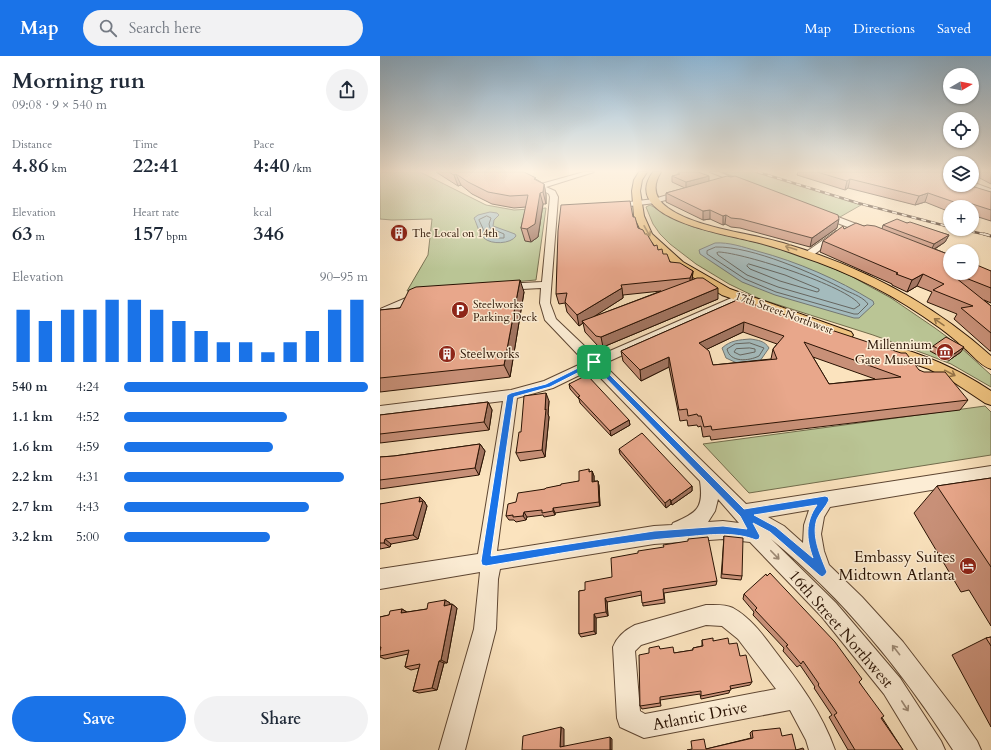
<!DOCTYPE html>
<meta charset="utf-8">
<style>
:root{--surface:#fff;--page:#f2f2f3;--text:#1f2937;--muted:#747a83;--accent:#1a73e8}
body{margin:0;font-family:Cardo,serif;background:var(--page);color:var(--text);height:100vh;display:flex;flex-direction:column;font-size:15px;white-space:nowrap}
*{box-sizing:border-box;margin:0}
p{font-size:13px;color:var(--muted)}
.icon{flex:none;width:22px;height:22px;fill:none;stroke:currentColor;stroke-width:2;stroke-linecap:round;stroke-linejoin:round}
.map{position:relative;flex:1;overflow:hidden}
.details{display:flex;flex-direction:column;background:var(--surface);width:380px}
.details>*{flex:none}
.needle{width:26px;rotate:80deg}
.fabs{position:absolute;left:563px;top:12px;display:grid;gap:8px}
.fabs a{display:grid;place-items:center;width:36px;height:36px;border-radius:50%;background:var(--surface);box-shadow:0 1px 3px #0004;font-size:20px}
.pin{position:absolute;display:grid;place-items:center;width:34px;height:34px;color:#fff;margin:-17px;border-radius:8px;box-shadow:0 2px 6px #0006}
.round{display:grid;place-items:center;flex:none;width:42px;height:42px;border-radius:21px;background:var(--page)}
.headline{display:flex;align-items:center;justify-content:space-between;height:68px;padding:0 12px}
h1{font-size:22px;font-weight:800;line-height:30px}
.stats{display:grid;grid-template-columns:repeat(3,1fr);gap:6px;height:68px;padding:4px 12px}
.stats div{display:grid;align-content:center}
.stats b{font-size:20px;font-weight:800}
.stats small{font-size:11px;font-weight:400}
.stats p{font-size:11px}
.chart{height:112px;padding:8px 12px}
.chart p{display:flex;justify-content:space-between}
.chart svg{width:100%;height:72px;margin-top:4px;stroke:var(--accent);stroke-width:6}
.primary-button{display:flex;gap:8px;margin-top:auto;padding:8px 12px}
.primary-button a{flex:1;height:46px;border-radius:24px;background:var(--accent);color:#fff;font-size:16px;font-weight:800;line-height:46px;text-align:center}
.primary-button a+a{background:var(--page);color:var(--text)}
ul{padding:0 12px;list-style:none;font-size:13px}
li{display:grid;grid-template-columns:64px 48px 1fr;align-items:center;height:30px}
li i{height:10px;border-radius:5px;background:var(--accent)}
header{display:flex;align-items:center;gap:24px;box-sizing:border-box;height:56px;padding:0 20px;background:var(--accent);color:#fff}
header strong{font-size:19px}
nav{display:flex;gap:22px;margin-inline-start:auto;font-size:14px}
.search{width:280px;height:36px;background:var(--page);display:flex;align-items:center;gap:10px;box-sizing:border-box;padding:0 14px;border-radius:22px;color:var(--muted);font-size:15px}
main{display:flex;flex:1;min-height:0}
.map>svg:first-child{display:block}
.green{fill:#bac595;stroke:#726c4c}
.water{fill:#a4bbbd;stroke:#737773}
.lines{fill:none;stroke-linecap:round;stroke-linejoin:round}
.shore{stroke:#666660;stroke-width:1}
.minor-casing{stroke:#5e4632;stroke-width:2}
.major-casing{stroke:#291203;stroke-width:2}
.minor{fill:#fcedd5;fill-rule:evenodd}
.major{fill:#eec27f;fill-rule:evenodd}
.rail-far1-casing{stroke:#291203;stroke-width:2.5}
.rail-casing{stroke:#291203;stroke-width:3}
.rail-far1{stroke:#fcedd5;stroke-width:1.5;stroke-dasharray:5;stroke-linecap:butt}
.rail{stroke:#fcedd5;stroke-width:2;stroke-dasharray:6;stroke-linecap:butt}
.wall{fill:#c89078;stroke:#291203;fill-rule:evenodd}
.shaded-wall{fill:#a27561;stroke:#291203}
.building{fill:#e8a78b;stroke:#291203;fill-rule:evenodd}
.oneway{stroke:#957347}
.oneway2{stroke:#9d8a76}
.route{fill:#1a73e8;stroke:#fff;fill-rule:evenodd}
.labels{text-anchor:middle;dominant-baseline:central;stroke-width:3;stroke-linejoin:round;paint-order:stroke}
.far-poi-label{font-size:11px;fill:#291203;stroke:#fcedd5;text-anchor:start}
.far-street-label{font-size:11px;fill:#291203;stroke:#fcedd5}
.poi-label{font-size:13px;fill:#291203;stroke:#fcedd5;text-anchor:end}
.near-poi-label{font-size:16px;fill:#291203;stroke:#fcedd5;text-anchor:end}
.near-street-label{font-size:16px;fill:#291203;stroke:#fcedd5}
</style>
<header>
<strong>Map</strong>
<div class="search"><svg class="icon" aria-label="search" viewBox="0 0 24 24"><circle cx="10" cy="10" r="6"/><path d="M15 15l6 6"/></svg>Search here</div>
<nav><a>Map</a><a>Directions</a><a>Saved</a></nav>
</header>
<main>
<section class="details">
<div class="headline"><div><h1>Morning run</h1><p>09:08 · 9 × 540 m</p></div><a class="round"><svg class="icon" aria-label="share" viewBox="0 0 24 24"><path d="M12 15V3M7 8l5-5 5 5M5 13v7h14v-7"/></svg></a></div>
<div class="stats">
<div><p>Distance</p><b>4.86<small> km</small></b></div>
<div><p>Time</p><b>22:41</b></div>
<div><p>Pace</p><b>4:40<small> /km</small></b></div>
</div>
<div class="stats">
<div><p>Elevation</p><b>63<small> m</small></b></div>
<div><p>Heart rate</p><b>157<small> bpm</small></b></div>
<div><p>kcal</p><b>346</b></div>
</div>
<div class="chart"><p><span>Elevation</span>90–95 m</p>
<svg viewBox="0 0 160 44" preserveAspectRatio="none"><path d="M5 44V12M15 44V19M25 44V12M35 44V12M45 44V6M55 44V6M65 44V12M75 44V19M85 44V25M95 44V32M105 44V32M115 44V38M125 44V32M135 44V25M145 44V12M155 44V6"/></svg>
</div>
<ul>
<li><b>540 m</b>4:24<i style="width:100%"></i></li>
<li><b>1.1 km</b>4:52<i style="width:67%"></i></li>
<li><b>1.6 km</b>4:59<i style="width:61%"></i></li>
<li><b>2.2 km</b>4:31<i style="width:90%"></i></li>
<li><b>2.7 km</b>4:43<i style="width:76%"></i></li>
<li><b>3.2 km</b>5:00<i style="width:60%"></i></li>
</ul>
<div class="primary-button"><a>Save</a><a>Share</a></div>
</section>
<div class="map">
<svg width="611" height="694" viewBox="0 0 611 694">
<rect width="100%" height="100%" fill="#fbe3be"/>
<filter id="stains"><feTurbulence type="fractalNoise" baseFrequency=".005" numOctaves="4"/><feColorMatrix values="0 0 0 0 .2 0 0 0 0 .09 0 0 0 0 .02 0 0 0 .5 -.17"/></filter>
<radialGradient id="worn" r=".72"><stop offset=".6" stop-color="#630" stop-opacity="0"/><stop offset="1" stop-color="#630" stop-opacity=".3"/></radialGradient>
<path class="green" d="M0,116H40L106,149L134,154L166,152L156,224L27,235L48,199L52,163L12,164L0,163Z
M342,116H374L481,149L460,161Z
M270,149L298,164L313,171L387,189L431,203L469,219L511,242L555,272L578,289L611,319V331L571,308L548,299L493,279L380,243L349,228L316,208L290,188L280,178L273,168L266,151Z
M605,350L611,356V399L369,437L323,388Z"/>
<path class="water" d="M110,156L117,157L119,159L114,164L113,170L135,178L136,180C131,188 111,189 104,182C99,178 97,168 94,162L98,159Z
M335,187C349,186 363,191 377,195C418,206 457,223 493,245L494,248L479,262H474L395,239L362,226L320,198L319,194Z
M370,283C378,284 385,285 389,292L380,305L359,308L346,302L342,292C351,284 359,284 370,283Z"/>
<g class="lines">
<path class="shore" d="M107,160L111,162L109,168L110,172L124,178V182H113L106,179L99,164Z
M336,191C372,190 435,218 467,235C474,238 484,242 488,248L478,258H474L396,236L365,223L327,198V195Z
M339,196C364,197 467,230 480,249L474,253L398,231L367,219L338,199L337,197Z
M369,208L405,219L439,233V235L437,236L400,225L370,213L367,210Z
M370,287L384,292L379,300C369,305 350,307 347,293L355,288Z
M370,292L375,293V296L360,299L354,296L356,293Z"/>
<defs>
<path id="minor" d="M134,116H142L161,128L204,116H214L166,131L175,135L178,141L170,247L176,263L216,301L356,240H364L365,242L364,244L223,308L366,448L611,410V424L450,451L444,461L441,478L444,495L449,509L482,541L523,586L579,659L597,685L601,694H573C523,616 463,542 391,483L456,547L520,622L561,685L565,694H538L504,638L442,561L370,486L343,483L274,488L120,513L118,523L116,573L85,694H59L94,573L100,516L0,533V513L98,498L123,345L0,360V350L131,334L164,325L205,306L165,264L160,247L161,232L124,234L119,231L124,228L162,226L170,141L169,138ZM212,313L320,425C324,452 317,457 293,467L292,469L274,470L117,495L137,342L173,332ZM338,443L359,467L343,465L328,466L335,455ZM429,454L424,469L423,487L404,470L388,461Z
M330,116H339L366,127L361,128Z
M592,126L611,133V137L590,129H592Z
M304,134L308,136L307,138L275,147L233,152L229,150L233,148L274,143Z
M439,156H445L492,174L493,176L489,179L486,178L439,160Z
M456,175L459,176L460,178L459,180L432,200H426L424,198L426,196Z
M40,236L45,239L44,241L0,260V253Z
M326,549C335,549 345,548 353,552C371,562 383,579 395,595C419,626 442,657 455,694H429L426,684L410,654L264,682L240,671L237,662L233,591C237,581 245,574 255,569ZM326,569L342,570L358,583L396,633L265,658L260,655L255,595L261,589Z"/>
<path id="major" d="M259,116H267L262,124L260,135L264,160L272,178L303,206L350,233L471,276L473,279L471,282L466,283L461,282L342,239L295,210L264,181L254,160L252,135L254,124Z
M273,116H281C272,130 274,142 288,152C316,172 369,177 403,187C480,210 551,246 611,300V313C600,310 592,298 583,291C576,284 568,278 560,272C518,241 470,216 420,200C404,194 388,189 371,185C344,178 239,162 273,116Z
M506,288C546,299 576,312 611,335V349L605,347L572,325L549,313L501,296L499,293L501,290Z"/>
</defs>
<use href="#minor" class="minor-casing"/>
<use href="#major" class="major-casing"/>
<use href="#minor" class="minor"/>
<use href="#major" class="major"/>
<defs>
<path id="rail-far1" d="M378,116L478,147L570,171
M580,173L608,179"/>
<path id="rail" d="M604,178L611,180"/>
</defs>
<use href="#rail-far1" class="rail-far1-casing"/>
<use href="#rail" class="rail-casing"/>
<use href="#rail-far1" class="rail-far1"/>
<use href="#rail" class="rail"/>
</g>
<path class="wall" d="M56,116H144L164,128L166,139V148H163L158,181L151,186L145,185L141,172L146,151L134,152L112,148L92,138L81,129L78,130Z
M418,116H570V129L611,136V165L592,159V151H570V156L545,146L535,149L468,132L465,134L417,119Z
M592,116H611V128L596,120Z
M298,117L329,125L457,172L430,191L360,172L351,171L345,168L343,169L330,163L323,164L286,146V137L305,132L292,126V120L298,119Z
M253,161L258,172L265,178L278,194L283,198L290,206L313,215L312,223L338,243L223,291L218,290L205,276L203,267L199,270L187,256L185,247L179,248L176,238ZM281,235L213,261L243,242V239Z
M527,167L569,179L565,186L555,193L570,199V217H592L611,215V247L604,244L611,250V295H610L574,263L577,258L547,246L552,236L537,230L527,236L512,229V228L440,196L443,185L464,173L484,170L502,173L503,169Z
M144,236L130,321L0,336V254L20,252Z
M355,245L539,314L588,344L580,354L331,384L330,380L323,381L321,370L318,371L317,369L308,370L307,364L300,365L289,311L261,325L243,305L241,295ZM363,276L397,288L393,293L391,303L333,309L327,293ZM433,301L495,323L449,328Z
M553,290L581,296L568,305L550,295Z
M189,328L249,364L250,369L231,380L200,347L199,343L190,333Z
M169,345L168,358L169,361L165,401L140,405L136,397L141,376Z
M108,346L112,354L109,374L0,387V359Z
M100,388L105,395L99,419L0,433V401L14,400Z
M239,393L312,430V435L292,449L291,448L286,452L240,398Z
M209,413V416L212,415L214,420V425H218L219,430L220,450L175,457V459L164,461L163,459L147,461L146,464L136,466L134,464H129L126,460L136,446L165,433L199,425Z
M611,422V570L589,534L581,536L534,457L557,430Z
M45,446V447L47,450L38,483L11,488L10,491L0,493V448Z
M344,480L362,520L361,524L341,522Z
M337,525L336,529L284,537L285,547L263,550L262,539L227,546L228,560L216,562V578L201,581L199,578V535Z
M364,538L479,626L523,694H468L449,661L452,659L434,632L435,631L420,609L417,611L403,595L404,592L373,559L374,556L363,543Z
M65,544L70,547V549L72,548L77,552L67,607H64L57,634L39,637L33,635L39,612L31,614L25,611L28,598L5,603L0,601V561L9,559L22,553L27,556L47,553Z
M611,581V671L572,599L606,582Z
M322,584L333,585L349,588L360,600L372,626L370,629L350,633L349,637L321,643L320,638L280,644L281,650L262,653L260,650L269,597L280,593L294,597L313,594V592L322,590Z
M372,675L402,680L416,694L326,693L371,682L370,677Z"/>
<path class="shaded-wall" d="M592,116H598L596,120L592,122Z
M76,118L81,129L78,130L74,119Z
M329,120V126L306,132V126Z
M470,123L468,132L465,134L467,125Z
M164,128L166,139V148L163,136Z
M160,137L163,148L158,181L151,186L147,173Z
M548,137L545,146L535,149L539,140Z
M583,145L580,151H575L577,147Z
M330,154V163L323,164V155Z
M346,159L345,168L343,169V160Z
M459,163L457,172L430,191L432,182Z
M569,179L565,186L551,195L554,188Z
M313,215L312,225L310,232V222Z
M543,218L537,230L527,236L532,224Z
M140,224L144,236L130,321L124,309Z
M242,232L243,242L204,267L202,265L203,267L199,270L197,259Z
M338,232V243L223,291L221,281Z
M364,266L363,276L319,297V287Z
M584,291L581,296L568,305L571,300Z
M289,301V311L261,325L260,314Z
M166,337L169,345L168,358L169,361L165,401L162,394Z
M108,346L112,354L109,374L104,366Z
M249,364L250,369L231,380L230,375Z
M100,388L105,395L99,419L95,412Z
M212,415L214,420V431L212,426Z
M218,425L219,430L220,450L219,446Z
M312,430V435L292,449L291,445Z
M40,441L45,446V447L47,450L38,483L33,479L39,446Z
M290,443L291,448L286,452L285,447Z
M173,452L175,457V459L173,455Z
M144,456L147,461L146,464L143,460Z
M5,483L11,488L10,491L4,487Z
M225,542L227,546L228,560L226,556Z
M65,544L70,547L69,554L64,550Z
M72,548L77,552L67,607L61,604Z
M22,553L28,557H21Z
M214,558L216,562V578L214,575Z
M59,605L64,607L57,634L52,632Z
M181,671L184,673V692L180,691Z
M230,681L232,683V694H230Z"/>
<path class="building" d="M69,116H144L156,122L154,123L164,128L163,136L160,137L155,168L147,173L141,172L148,139L130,140L108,136L88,126L76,118L74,119Z
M300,116H318L329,120L306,126L292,120L300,118L298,117Z
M437,116H570V121L566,122L570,123V129H588L611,136V154L583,145L577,147L548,137L539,140L470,123L467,125Z
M347,120L351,121L355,120L458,159L459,163L432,182L361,163L351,162L346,159L343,160L330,154L323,155L286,137Z
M250,145L253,161H255L258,172L263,174L265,178H267L274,190L277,189L278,194L282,193L283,198H287L290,206L300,207L313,215L310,222L241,229L242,232L197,259L185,246L187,237L176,238L178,175L181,149Z
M517,163L527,167L530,166L569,179L554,188L503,169Z
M476,167L484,170L487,169L495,170L570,199V216L566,214L611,250V277L581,252L593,250L553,234L564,228L543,218L532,224L516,218L518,217L443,185L463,170L464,173Z
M592,207L611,215V232L573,217H592Z
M317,222H323L338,232L221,281L216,280L202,265Z
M140,224L124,309L0,322V254L20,252L29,234L36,231Z
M357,243L521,297H526L539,314L544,316H565L588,344L332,374L331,370L324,371L321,360H318L317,358L308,360L307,353L299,354L289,301L260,314L241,295L355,245ZM364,266L404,280L393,293L397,303L333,309L329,295L319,287ZM424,286L521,321L449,328Z
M566,281L584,291L571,300L553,290Z
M207,319L249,364L230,375L198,341L200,340L189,328Z
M166,337L165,354L166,353L162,394L136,397L139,376H141L144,340Z
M108,346L104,366L0,378V359Z
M262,377L312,430L291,445L290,443L285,447L239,393Z
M100,388L95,412L0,424V401L14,400Z
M209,413V416L212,415V426L218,425L219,446L173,452V455L162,457V454L144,456L143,460L133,461V459L126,460L128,448L136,446L138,437L165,433L166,432L181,429V428L199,425V415Z
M611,422V511L557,430Z
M40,441L39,446L43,445L33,479L5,483L4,487H0V448Z
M344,480L363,482L362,520L342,518Z
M328,481L337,525L283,533L284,543L262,547L261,535L225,542L226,556L214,558V575L199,578V535L205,534V526L232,521L231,502L258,497V495L284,491L283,489L308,485V483Z
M390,517L455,586L482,623L479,626L504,660L501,662L523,694H475L454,659L457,657L438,629L439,628L423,605L421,608L406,590L408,589L375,554L377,552L364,538L386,518L387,520Z
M65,544L64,550L72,548L61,604L59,605L52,632L33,635L40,608L25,611L29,594L0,600V595L1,591H0V561L9,559L10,555L22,553L21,557L47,553L48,547Z
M611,581V590L606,582Z
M333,582V585L348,582L349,588L357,587L360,600L366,599L372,626L350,630L351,634L321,640V635L280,641V647L260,650L259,599L269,597V592L279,590L280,593L293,591L294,597L313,594V592L323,590L322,584Z
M181,671L180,691L230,681V694H142L143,680Z
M400,672L402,680L412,678L416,694L423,692L424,694H307L312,693L311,685L324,683L326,693L373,682L372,675Z"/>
<defs><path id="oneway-shaft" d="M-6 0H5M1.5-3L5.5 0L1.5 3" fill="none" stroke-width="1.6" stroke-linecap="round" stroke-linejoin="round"/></defs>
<g class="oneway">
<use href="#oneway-shaft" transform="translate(267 175) rotate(61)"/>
<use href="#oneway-shaft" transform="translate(411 192) rotate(-162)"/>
<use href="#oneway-shaft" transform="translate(559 266) rotate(-145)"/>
<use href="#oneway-shaft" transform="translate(570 317) rotate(27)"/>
</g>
<g class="oneway2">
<use href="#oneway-shaft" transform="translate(395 499) rotate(46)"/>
<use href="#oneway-shaft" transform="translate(516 594) rotate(-128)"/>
<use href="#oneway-shaft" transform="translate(525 650) rotate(57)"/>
</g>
<linearGradient id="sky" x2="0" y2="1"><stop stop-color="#8db7d7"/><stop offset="0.54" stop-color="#fdf2e2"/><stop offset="1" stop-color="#fdf2e2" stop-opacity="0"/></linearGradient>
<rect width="611" height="213" fill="url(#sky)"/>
<path class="route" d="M212,305H216L364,453L445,440L448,441L449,444C446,451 440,456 437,463C431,480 441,501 447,516L445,519L442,521L439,519L390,476L373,467L380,480L379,483L376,484C353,475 328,479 304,481C238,486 171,499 106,510L102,509L101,505L127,339L131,337L166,328ZM213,309L360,460L367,473L343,470L274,475L111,500L134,341L170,331ZM437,449C425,466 426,483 433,502L396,471L374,459Z"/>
<defs>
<symbol id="building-disc" viewBox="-11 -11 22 22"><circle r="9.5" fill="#8f2418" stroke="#fcedd5"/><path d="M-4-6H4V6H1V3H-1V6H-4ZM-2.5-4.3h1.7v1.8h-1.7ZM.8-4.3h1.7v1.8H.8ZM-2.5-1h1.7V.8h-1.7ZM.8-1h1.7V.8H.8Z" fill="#fff"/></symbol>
<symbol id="parking-disc" viewBox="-11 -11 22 22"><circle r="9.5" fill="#8f2418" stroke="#fcedd5"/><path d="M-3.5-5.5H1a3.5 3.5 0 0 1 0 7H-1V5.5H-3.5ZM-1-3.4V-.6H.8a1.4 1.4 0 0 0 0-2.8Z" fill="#fff"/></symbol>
<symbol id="museum-disc" viewBox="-11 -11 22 22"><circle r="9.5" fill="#8f2418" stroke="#fcedd5"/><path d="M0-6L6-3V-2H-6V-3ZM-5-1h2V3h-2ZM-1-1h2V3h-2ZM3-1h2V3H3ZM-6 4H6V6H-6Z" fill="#fff"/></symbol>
<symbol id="hotel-disc" viewBox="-11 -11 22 22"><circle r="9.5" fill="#8f2418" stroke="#fcedd5"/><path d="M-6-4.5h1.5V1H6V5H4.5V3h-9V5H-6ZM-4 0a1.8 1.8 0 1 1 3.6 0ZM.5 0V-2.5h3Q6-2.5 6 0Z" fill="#fff"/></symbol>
</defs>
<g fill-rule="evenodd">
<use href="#building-disc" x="9" y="167" width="20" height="20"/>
<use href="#parking-disc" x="70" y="244" width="20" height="20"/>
<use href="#museum-disc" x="555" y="286" width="20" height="20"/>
<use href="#building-disc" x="57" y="288" width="20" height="20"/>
<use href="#hotel-disc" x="578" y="500" width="20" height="20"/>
</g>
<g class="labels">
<g class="far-poi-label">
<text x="32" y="177">The Local on 14th</text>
<text x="93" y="248">Steelworks<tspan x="93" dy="13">Parking Deck</tspan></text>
</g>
<g class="far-street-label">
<text transform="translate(404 257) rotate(20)">17th Street Northwest</text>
</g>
<g class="poi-label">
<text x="552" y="289">Millennium<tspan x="552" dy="15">Gate Museum</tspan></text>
<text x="80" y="298" text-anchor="start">Steelworks</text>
</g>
<g class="near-poi-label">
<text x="575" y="501">Embassy Suites<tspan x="575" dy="18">Midtown Atlanta</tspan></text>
</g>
<g class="near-street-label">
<text transform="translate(461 573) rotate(49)">16th Street Northwest</text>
<text transform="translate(320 660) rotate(-11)">Atlantic Drive</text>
</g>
</g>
<rect width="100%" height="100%" filter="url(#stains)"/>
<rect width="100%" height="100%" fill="url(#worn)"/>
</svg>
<div class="fabs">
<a><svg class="needle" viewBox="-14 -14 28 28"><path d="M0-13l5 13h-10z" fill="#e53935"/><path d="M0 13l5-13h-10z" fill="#747a83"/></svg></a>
<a><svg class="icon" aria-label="locate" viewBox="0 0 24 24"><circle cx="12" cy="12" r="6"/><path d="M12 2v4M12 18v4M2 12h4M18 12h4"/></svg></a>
<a><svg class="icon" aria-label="layers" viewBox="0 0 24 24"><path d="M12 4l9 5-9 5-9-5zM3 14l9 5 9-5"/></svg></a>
<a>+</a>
<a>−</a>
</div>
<div class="pin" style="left:214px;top:306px;background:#1e9e55"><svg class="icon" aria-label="arrive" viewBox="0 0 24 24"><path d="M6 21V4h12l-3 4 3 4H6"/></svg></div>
</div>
</main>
